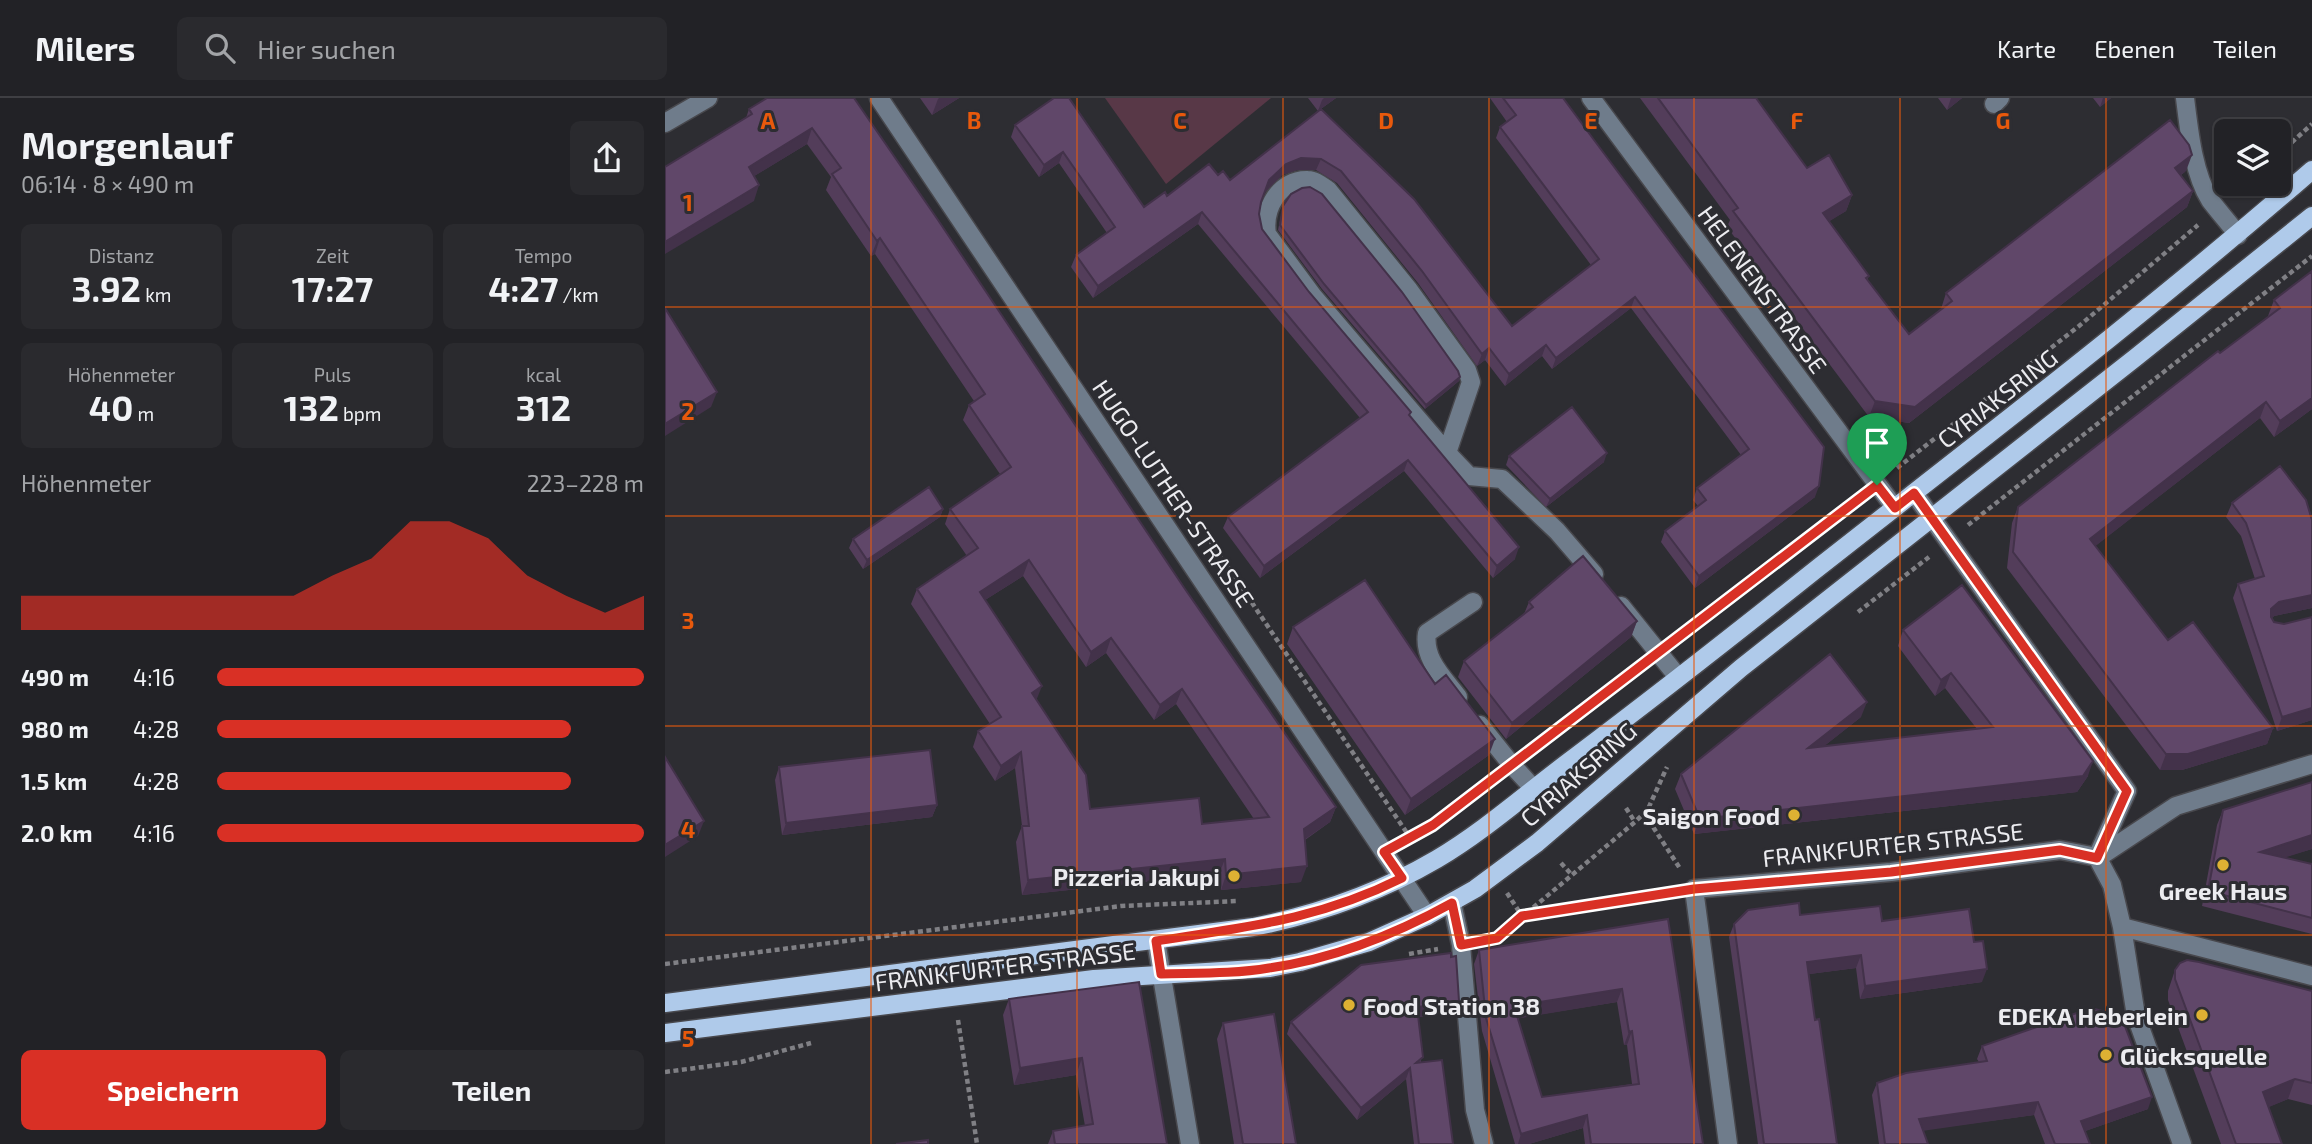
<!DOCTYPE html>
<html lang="de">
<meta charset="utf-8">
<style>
:root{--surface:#222226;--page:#2a2a2e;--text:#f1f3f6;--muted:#a2a4a7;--line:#3f3f43;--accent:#d93025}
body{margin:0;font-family:"Exo 2",sans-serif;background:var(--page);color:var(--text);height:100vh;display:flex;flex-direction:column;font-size:26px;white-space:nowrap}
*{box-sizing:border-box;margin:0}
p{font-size:23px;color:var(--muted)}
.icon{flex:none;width:38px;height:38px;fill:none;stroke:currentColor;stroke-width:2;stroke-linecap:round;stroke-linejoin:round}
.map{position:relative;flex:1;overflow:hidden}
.drawer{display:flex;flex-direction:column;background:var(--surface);width:665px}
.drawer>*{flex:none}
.controls{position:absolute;left:1549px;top:21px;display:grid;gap:14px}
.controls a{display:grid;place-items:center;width:77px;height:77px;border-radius:10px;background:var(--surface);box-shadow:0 2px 5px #0004,0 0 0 2px var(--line);font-size:35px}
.pin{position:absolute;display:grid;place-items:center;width:60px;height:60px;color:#fff;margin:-72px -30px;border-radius:50% 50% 50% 0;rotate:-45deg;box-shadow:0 0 7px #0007}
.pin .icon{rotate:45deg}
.round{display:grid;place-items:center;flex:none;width:74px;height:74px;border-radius:10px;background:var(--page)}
.head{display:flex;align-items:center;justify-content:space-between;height:119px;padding:0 21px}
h1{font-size:38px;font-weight:700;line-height:52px}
.stats{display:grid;grid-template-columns:repeat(3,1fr);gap:10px;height:119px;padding:7px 21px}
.stats div{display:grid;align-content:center;border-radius:10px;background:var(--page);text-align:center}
.stats b{font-size:35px;font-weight:700}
.stats small{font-size:19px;font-weight:400}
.stats p{font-size:19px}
.chart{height:196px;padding:14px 21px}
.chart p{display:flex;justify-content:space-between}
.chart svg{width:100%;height:126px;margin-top:7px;fill:var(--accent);opacity:.7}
.button{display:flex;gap:14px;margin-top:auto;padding:14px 21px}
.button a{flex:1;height:80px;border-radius:10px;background:var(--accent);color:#fff;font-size:28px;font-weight:700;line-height:80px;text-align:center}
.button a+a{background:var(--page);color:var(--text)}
ul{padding:0 21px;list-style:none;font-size:23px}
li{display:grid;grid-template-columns:112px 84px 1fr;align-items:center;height:52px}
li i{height:18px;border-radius:9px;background:var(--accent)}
header{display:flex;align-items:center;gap:42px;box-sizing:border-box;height:98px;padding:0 35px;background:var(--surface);border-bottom:2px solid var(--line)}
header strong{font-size:33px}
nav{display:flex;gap:38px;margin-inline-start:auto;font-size:24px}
.search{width:490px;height:63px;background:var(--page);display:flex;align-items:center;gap:18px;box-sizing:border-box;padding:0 24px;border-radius:10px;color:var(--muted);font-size:26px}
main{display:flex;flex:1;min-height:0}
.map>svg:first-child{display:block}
.green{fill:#583847}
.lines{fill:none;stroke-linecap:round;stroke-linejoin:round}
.minor-casing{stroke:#48484d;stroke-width:21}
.major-casing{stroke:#48484d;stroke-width:21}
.path{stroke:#808085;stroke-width:4.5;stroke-dasharray:5 3.5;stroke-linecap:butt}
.minor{stroke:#6f7c8b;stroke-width:18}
.major{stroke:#afcaea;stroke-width:18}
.wall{fill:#533d5a;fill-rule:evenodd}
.shaded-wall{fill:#43324a}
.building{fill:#604769;stroke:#43324a;stroke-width:2;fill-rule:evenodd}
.route-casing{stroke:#fff;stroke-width:14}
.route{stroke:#d93025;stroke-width:9}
.grid{fill:none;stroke:#e8590c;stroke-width:2;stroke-opacity:0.55}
.poi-dot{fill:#deb133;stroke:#2d2d32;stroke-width:2.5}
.labels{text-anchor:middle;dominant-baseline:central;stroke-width:6;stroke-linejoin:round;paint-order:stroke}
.street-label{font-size:24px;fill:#ececf0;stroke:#2d2d32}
.poi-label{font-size:24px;font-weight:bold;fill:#ececf0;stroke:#2d2d32;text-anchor:end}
.grid-label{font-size:23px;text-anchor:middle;font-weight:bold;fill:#e8590c;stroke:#2d2d32;stroke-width:6;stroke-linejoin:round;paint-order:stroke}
</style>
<header>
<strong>Milers</strong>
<div class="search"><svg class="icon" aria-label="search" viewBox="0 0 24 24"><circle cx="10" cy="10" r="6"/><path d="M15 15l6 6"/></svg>Hier suchen</div>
<nav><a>Karte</a><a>Ebenen</a><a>Teilen</a></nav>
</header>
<main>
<section class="drawer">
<div class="head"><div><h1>Morgenlauf</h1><p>06:14 · 8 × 490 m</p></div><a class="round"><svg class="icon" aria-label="share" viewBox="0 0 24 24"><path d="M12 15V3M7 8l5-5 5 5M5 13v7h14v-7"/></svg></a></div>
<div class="stats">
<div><p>Distanz</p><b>3.92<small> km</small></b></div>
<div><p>Zeit</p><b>17:27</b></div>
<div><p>Tempo</p><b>4:27<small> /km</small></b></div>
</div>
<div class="stats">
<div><p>Höhenmeter</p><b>40<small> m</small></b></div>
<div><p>Puls</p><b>132<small> bpm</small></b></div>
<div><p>kcal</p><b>312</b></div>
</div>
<div class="chart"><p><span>Höhenmeter</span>223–228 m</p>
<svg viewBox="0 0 160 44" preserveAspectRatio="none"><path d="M0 44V32L10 32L20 32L30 32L40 32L50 32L60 32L70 32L80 25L90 19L100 6L110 6L120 12L130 25L140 32L150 38L160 32V44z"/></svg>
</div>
<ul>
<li><b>490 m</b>4:16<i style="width:100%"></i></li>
<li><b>980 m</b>4:28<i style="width:83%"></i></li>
<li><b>1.5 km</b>4:28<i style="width:83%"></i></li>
<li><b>2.0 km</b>4:16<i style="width:100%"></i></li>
</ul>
<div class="button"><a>Speichern</a><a>Teilen</a></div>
</section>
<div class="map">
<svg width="1647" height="1046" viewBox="0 0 1647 1046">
<rect width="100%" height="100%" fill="#2d2d32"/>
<path class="green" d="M440,0H606L501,86Z"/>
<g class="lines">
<defs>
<path id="minor" d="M214,0L762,818
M926,0L1230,410
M1520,0C1524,31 1528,75 1545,102C1554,114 1564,125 1573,137
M1329,6L1335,0
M0,25L43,0
M782,355L806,284L802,272L744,192L663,92C657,88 650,82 643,82C614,81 598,111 602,136L648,198L782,355L804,378L837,381L892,433L929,476
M1249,395L1462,693L1432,759
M956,508L1013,579
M793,599C778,579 758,561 762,535L808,504
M815,627L846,666L869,691
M1432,759L1447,787L1457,829L1471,918L1517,1046
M1434,759L1511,708L1647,666
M787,805L796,847L810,1012L819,1046
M1457,829L1647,878
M491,843L525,1046
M1063,1046L1029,791L1226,774L1395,752L1432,759"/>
<path id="major" d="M0,905L588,829C654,816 714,795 772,761C821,732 864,693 910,659C991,598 1070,536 1149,473C1317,341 1486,212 1647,72
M0,935L429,881L605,870L635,864L704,844L762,818L810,791L872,745L1076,570L1470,260L1647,118"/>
</defs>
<use href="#minor" class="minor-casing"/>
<use href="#major" class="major-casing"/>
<path class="path" d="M1614,56L1647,26
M1571,94L1580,86
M1232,370L1414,228L1533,127
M1303,427L1647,158
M544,441L746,741
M1193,514L1264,459
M1013,538L1192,402
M865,651L972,569
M961,710L970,724
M979,715L1016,772
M742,743L768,727L828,681
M896,765L907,777
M842,795L857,818
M858,818L1005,795
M820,842L832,840L970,724L983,711L1002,669
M744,856L773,851
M0,866L456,808L573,803
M293,922L312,1046
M0,974L76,964L146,945"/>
<use href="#minor" class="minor"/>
<use href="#major" class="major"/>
</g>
<path class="wall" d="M189,0L520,491L671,709L665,724L640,742L636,784L556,792L554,776L357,797L351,744L357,728L350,670L330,683L308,649L313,633L325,626L246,506L252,491L302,458L280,426L285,411L335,376L298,322L304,307L309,303L210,156L206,158L161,92L166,79L142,46L89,78V103L81,20L84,11ZM358,478L421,569L441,555L489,622L511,606L589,721L537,726L425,711L372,602L320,502Z
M255,0H294L267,17Z
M389,0L479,109L502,98L553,77L565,82L656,11L847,228L926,167L831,40L835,29L842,24L825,0H898L1150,399L1030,490L996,444L1000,433L1033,408L1028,402L1032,390L1076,357L966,210L887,271L877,258L840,288L820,262L812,268L753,185L672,85L651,72H632L617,77L600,94L595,105L594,116L597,131L644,194L745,318L850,461L828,480L739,373L595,480L558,430L563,419L695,320L533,126L428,200L406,169L411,157L442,135L394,65L374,79L346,39L350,27Z
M643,0H671L653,13Z
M975,0H1091L1142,70L1187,97L1181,113L1164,123L1204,178L1202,182L1244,236L1276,211L1281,195L1521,73L1516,77L1528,93L1522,109L1244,325L1204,319L1062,129L1065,122Z
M1273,0H1297L1282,12Z
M1428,0H1446L1435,9Z
M618,108L794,283L760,311L657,191L613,132Z
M1647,173V311L1609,339L1595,320L1430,448L1503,542L1608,630L1602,646L1517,672H1495L1342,470L1347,425L1353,409L1604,219L1603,218L1609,202Z
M844,358L939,364L881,409L841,367Z
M1567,405L1647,422V510L1609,518L1607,520L1609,524L1619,526L1647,519V622L1612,633L1568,500L1573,486L1590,481L1576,438L1561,419Z
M278,411L275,419L198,471L184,450L188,441Z
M864,504L972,523L966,539L841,641L793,579L799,563L859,516Z
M628,529L770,586L824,657L740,717L622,546Z
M1238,532L1423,678L1412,694L1029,736L1010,691L1016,676L1196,619L1159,648L1312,631L1280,590L1270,598L1233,548Z
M114,669L272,707L267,719L117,737L110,682Z
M1647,684V751L1619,759L1647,766V836L1537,808L1552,727L1558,712Z
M1135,817L1217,823L1317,884L1195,901L1191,870L1144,876L1150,922L1172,1046H1093L1064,839L1069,826Z
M1003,821L1038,1046H920L918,1030L864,1046H850L817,933L809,866L814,852ZM952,904L959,947H962L967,986L877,999L853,920Z
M1510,872L1647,893V1007L1623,1001L1603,1009L1617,1046H1556L1503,902V893Z
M474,884L502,1046H383L388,1033L420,1028L411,977L349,987L338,917L344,901Z
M790,914L753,919L756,964L788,1046H749L741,981L692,1022L622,936L626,924Z
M558,925L631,1046H569L552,941Z
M1317,948L1483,1011L1420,1033L1425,1046H1380L1369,1017L1258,1032L1263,1046H1214L1207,997L1212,985L1314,964L1312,961Z"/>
<path class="shaded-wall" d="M274,0H294L267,17L273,1Z
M659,0H671L653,13L657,2Z
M1286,0H1297L1282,12Z
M1438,0H1446L1435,9Z
M147,30L142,46L78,85L84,69Z
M398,54L394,65L374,79L379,67Z
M1527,57L1521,73L1504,86L1510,70Z
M636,60L656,61L651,72H632L617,77L600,94L604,82L621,66Z
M94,87L89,103L0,156V144Z
M1528,93L1522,109L1244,325L1204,319L1210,303Z
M1187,97L1181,113L1152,131L1158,115Z
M537,114L533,126L428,200L433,188Z
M215,140L210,156L206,158L212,143Z
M970,199L966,210L887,271L891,260Z
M881,247L877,258L840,288L844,276Z
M824,250L820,262L812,268L817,256Z
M795,279L794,283L760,311L761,307Z
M52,294L46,309L0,338V326Z
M1647,300V311L1609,339L1615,323Z
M1601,304L1595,320L1419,457L1425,441Z
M942,355L939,364L881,409L885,401Z
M743,362L739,373L595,480L599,468Z
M1154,388L1150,399L1030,490L1034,478Z
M278,411L275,419L198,471L202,462Z
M854,449L850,461L828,480L832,468Z
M364,462L358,478L309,509L315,494Z
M1647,497V510L1609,518L1601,525L1606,511L1614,504Z
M972,523L966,539L841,641L847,625Z
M446,540L441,555L421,569L426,554Z
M1286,575L1280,590L1270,598L1276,582Z
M377,588L371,603L367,595Z
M517,591L511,606L489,622L495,607Z
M1202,604L1196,619L1138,665L1143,650Z
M1647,610V622L1612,633L1617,619Z
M1608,630L1602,646L1517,672H1495L1501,656Z
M830,641L824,657L740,717L746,701Z
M356,654L350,670L330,683L336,668Z
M1428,663L1423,678L1412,694L1029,736L1035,721Z
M272,707L267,719L117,737L121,725Z
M671,709L665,724L633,746L639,731Z
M39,723L33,738L0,759V747Z
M1647,737V751L1590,769L1595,754Z
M560,761L554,776L357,797L363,782Z
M642,768L636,784L556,792L561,777Z
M1196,857L1191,870L1137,877L1142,864Z
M1322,871L1317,884L1195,901L1200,888Z
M957,891L952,904L844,922L849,908Z
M794,903L790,914L748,920L752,909Z
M967,933L962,947H959L964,934Z
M417,960L411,977L349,987L355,970Z
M745,970L741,981L692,1022L696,1010Z
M1630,981L1623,1001L1590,1015L1598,994Z
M1487,999L1483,1011L1412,1036L1416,1023Z
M1373,1004L1369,1017L1250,1034L1254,1021Z
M922,1017L918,1030L864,1046H853L856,1036Z"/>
<path class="building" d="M102,0H189L273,122L520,491L671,709L639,731L642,768L561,777L560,761L363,782L357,728H364L356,654L336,668L313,633L336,619L252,491L313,450L285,411L346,369L304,307L320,296L215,140L212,143L167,76L176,70L147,30L84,69L94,87L0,144V69L87,16L84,11ZM364,462L426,554L446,540L495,607L517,591L604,719L537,726L534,700L425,711L421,677L367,595L377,588L315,494Z
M389,0H404L479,109L500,94L502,98L544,66L553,77L558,73L565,82L656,11L749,101L847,228L934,161L835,29L851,17L838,0H898L932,46L1159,349L1154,388L1034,478L1000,433L1041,402L1032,390L1084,351L970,199L891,260L881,247L844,276L824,250L817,256L757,173L676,73L656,61L636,60L621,66L604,82L596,104L594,116L597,131L644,194L746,314L744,317L854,449L832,468L743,362L599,468L563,419L703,314L537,114L433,188L411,157L450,129L398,54L379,67L350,27Z
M993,0H1091L1142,70L1164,57L1187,97L1158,115L1204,178L1201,180L1244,236L1287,203L1281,195L1505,22L1524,47L1527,57L1510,70L1528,93L1250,309L1210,303L1068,113L1073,110Z
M645,89L657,96L737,194L793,273L795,279L761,307L659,186L615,127L618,108L626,96L637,90Z
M1647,173V300L1615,323L1601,304L1425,441L1503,542L1528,524L1608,630L1523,656H1501L1348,454L1353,409L1553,253L1555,255L1615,210L1609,202Z
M0,210L52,294L0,326Z
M907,309L942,355L885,401L844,358Z
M1615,368L1641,402L1647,422V497L1614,504L1606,511V519L1609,524L1619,526L1647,519V610L1617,619L1573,486L1599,478L1581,425L1567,405Z
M264,389L278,411L202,462L188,441Z
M918,458L972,523L847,625L799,563L868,509L864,504Z
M700,482L770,586L781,577L830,641L746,701L628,529Z
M1297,487L1428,663L1418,678L1035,721L1016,676L1165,556L1202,604L1143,650L1328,629L1286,575L1276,582L1238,532Z
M265,652L272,707L121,725L114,669Z
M0,659L39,723L0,747Z
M1647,684V737L1595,754L1647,766V820L1543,793L1558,712Z
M1134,805L1135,817L1215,808L1217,823L1304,811L1309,844L1318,843L1322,871L1200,888L1196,857L1142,864L1150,922L1154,921L1172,1046H1099L1069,826L1083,812Z
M1003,821L1038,1046H926L922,1017L856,1036L821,920L814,852ZM957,891L964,934L967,933L974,986L877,999L849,908Z
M786,855V859L791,858L794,903L752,909L758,959L751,965L777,962L788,1046H754L745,970L696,1010L626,924L696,867Z
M1522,862L1534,864L1647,893V985L1630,981L1598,994L1617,1046H1571L1510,881V872L1515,865Z
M474,884L502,1046H390L388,1033L428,1026L417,960L355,970L344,901Z
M1426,910L1456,918L1487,999L1416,1023L1425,1046H1390L1373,1004L1254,1021L1263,1046H1220L1212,985L1241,975L1322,963L1317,948Z
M609,916L631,1046H578L558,925Z
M263,1042V1046H231Z"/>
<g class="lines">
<defs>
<path id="route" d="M1212,387L1230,410L1249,395L1462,693L1432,760L1395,752L1226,774L1029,791L857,818L832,840L796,847L787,805C731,836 668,861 604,870C569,876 532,875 496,876L491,843C581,829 653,822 737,780L719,754L768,727Z"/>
</defs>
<use href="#route" class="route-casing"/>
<use href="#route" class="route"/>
</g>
<path class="grid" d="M206,0V1046M412,0V1046M618,0V1046M824,0V1046M1029,0V1046M1235,0V1046M1441,0V1046M0,209H1647M0,418H1647M0,628H1647M0,837H1647"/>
<g class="poi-dot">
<circle cx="1129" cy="717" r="7"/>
<circle cx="1558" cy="767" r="7"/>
<circle cx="569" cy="778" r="7"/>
<circle cx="684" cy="907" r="7"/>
<circle cx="1537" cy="917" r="7"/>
<circle cx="1441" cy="957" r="7"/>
</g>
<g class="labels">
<g class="street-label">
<text transform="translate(1098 191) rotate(54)">HELENENSTRASSE</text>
<text transform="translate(1332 300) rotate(-38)">CYRIAKSRING</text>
<text transform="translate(509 395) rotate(56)">HUGO-LUTHER-STRASSE</text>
<text transform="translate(913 676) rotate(-41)">CYRIAKSRING</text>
<text transform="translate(1228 746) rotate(-6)">FRANKFURTER STRASSE</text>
<text transform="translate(340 868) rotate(-7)">FRANKFURTER STRASSE</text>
</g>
<g class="poi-label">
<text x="1115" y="717">Saigon Food</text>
<text x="555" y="778">Pizzeria Jakupi</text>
<text x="1558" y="792" text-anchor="middle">Greek Haus</text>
<text x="698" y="907" text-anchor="start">Food Station 38</text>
<text x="1523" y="917">EDEKA Heberlein</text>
<text x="1455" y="957" text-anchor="start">Glücksquelle</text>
</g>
</g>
<g class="grid-label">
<text x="103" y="31">A</text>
<text x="309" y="31">B</text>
<text x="515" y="31">C</text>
<text x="721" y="31">D</text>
<text x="926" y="31">E</text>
<text x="1132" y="31">F</text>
<text x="1338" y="31">G</text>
<text x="23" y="113">1</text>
<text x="23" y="322">2</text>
<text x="23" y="531">3</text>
<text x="23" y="740">4</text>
<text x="23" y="949">5</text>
</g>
</svg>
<div class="controls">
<a><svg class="icon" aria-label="layers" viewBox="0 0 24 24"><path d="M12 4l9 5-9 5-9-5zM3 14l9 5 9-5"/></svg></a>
</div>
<div class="pin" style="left:1212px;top:387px;background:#1e9e55"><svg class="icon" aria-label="arrive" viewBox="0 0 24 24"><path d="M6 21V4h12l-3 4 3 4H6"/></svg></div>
</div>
</main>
